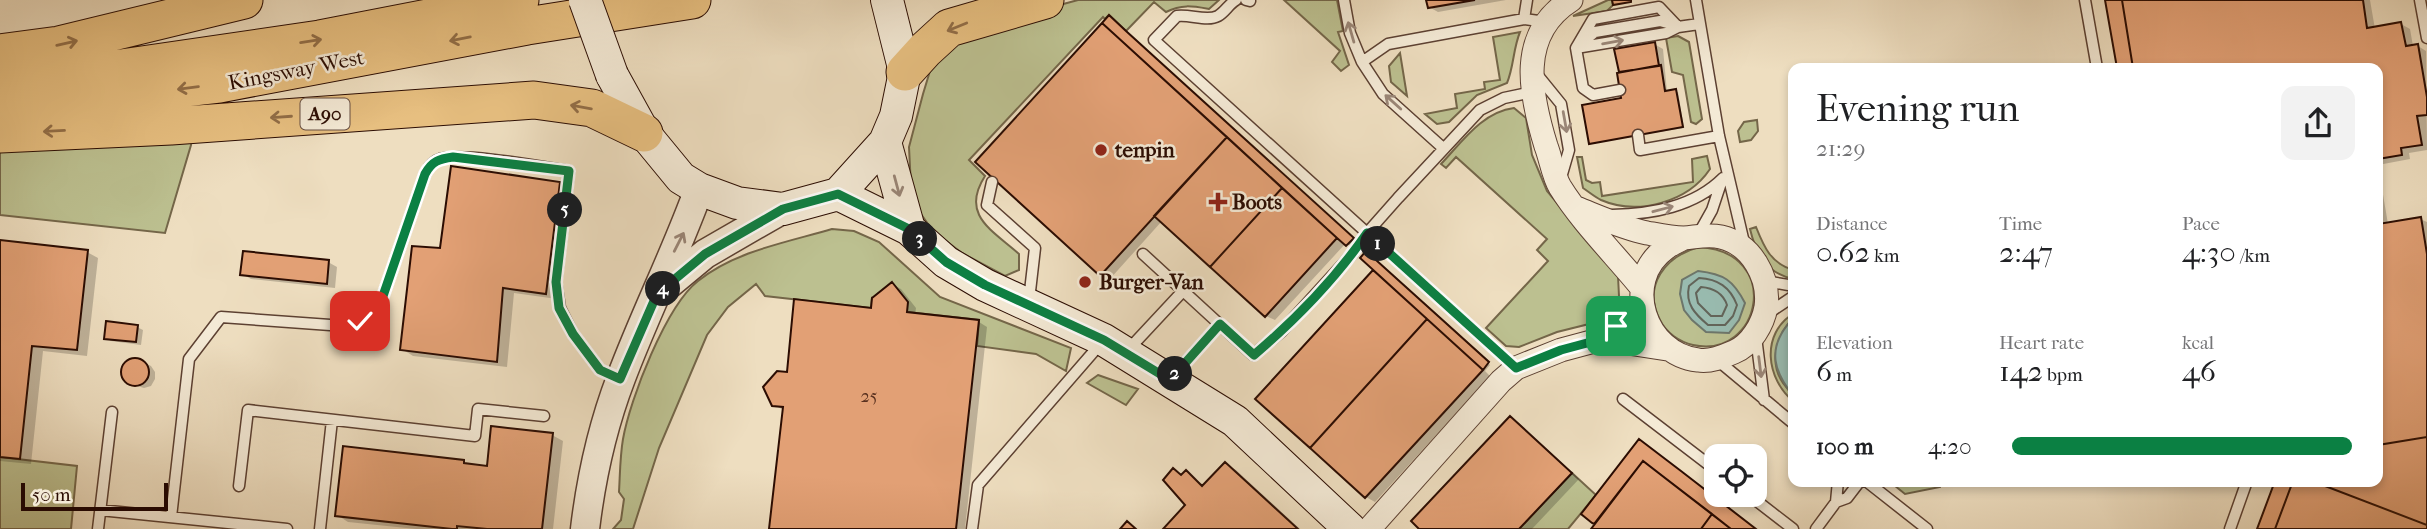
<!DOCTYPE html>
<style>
:root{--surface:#fff;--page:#f2f2f2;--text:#202124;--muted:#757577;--accent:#0b8043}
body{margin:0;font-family:"IM FELL French Canon",serif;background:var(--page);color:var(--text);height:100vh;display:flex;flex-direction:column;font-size:26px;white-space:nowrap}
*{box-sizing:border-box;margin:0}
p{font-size:23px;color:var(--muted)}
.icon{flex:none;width:38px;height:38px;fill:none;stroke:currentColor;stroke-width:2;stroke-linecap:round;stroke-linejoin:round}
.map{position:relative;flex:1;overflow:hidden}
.drawer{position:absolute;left:1788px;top:63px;width:595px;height:424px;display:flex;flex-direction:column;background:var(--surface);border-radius:14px;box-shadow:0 4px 10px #0003}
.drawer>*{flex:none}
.buttons{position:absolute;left:1704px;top:444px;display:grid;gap:14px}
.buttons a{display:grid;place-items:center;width:63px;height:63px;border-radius:14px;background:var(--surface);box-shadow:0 4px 10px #0003;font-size:35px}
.scale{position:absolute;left:21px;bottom:18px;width:147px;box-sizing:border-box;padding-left:7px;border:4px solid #2b0c02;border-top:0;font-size:19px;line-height:24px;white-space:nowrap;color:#2b0c02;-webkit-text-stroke:5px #f4ead6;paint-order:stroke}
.pin{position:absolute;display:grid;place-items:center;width:60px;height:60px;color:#fff;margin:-30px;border-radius:14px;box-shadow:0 4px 10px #0006}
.km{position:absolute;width:35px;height:35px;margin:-18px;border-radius:50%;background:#222;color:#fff;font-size:19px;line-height:35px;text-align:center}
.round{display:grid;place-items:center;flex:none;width:74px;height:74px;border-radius:14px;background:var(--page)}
.head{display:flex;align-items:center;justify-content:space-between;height:119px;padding:0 28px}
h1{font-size:38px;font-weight:600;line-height:52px}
.figures{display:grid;grid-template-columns:repeat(3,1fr);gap:10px;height:119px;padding:7px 28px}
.figures div{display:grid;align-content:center}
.figures b{font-size:30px;font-weight:600}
.figures small{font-size:19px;font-weight:400}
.figures p{font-size:19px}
ul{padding:0 28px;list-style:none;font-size:23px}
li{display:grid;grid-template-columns:112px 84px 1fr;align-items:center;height:52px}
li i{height:18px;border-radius:9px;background:var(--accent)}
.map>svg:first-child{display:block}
.green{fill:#bcc090;stroke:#746649;stroke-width:2}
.water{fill:#99bcb1;stroke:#6d766b;stroke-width:2}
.shadow{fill:#0003}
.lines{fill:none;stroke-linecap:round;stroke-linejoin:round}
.shore{stroke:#62645a;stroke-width:2}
.building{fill:#e2a075;stroke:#2b0c02;stroke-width:2}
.service-casing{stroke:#5c4032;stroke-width:13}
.minor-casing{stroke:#5c4032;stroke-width:25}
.tertiary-casing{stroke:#5c4032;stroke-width:31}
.secondary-casing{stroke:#2b0c02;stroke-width:34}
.trunk-casing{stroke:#2b0c02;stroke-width:39}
.service{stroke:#f4ead6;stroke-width:10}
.minor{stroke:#f4ead6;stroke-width:23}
.tertiary{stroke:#f4ead6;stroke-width:28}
.secondary{stroke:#f4ead6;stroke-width:32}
.trunk{stroke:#e7bf80;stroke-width:37}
.secondary-bridge-casing{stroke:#2b0c02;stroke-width:34;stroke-linecap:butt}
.secondary-bridge{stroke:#f4ead6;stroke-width:32}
.oneway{stroke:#926e47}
.oneway2{stroke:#9a8677}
.route-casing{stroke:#fff;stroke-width:14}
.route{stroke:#0b8043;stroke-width:9}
.poi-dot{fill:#8f2418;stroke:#f4ead6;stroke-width:2.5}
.labels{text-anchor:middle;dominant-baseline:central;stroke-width:5;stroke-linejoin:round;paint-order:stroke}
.number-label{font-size:18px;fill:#59311f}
.shield{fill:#f4ead6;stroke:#674f42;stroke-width:2}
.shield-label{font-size:19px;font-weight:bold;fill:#2b0c02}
.street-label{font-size:21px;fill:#2b0c02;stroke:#f4ead6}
.poi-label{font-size:21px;font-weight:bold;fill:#2b0c02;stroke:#f4ead6;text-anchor:start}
</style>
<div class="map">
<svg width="2427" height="529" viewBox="0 0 2427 529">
<rect width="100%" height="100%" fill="#eedec0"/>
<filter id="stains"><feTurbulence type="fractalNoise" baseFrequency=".00286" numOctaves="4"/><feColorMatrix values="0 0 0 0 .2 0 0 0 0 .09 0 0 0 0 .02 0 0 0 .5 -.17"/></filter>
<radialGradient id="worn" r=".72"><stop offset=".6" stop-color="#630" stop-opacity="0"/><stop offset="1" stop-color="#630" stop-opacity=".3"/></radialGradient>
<path class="green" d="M1078,0H1219L1209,9C1192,6 1182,4 1166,12L1154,2L1126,31L1109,15L1105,19L1103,17L969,160L985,176C960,215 992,230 1019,254V270L1005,276L962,253L933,231L916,207L911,187L909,147L923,94L933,61L975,28Z
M1284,0H1337L1343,31L1338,32L1349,65L1341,71L1332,62L1340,51Z
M1608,0H1612L1613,5L1607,11L1573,16Z
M1520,32C1513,49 1514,66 1507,83L1477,95L1449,122L1437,124L1425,114L1457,108L1455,94L1485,89L1484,82L1500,80L1493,37Z
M1678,36L1689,42L1702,119L1696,124L1691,122L1683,75L1672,72L1666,38Z
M1400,53L1407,96L1391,82L1389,66Z
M1514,108L1526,118L1532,155L1547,191L1618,276L1619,296L1613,310L1601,321L1557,332L1519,347L1506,346L1486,328L1548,261L1537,250L1547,239L1456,157L1446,168L1441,164C1462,142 1482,112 1514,108Z
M1757,120L1758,131L1751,140L1740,142L1738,131L1744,122Z
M192,133L191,145L165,233L0,215V143Z
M1707,156L1710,169C1688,202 1638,216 1601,200C1595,197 1589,192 1583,188L1577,157H1582L1586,180L1592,183L1600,182L1602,196L1693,182L1692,159Z
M1756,227C1764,247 1771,264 1794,270V279C1767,274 1756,254 1750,229Z
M832,229L854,231L879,242L940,297L1071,348L1066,371L1036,354L977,346L979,320L907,312L872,298L871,308L765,296L756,284L728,307L707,335L659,448L633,529H613L621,520L624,499L619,492C620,475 620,456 623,439C630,399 666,306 698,281C735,251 788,242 832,229Z
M1699,247C1784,252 1761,360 1693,345C1680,342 1666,333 1660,320C1642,285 1666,256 1699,247Z
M1794,313V327L1788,324C1775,341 1770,364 1783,383C1788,389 1793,394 1794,402C1766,379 1760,334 1794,313Z
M1098,375L1138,389L1126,405L1087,383Z
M0,457L77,466L71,529H0Z
M1572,473L1596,495L1568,529H1519Z
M1889,481H1896L1897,484L1940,481V487L1905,494Z"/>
<path class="water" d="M1698,271C1724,274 1733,280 1745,303L1739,320L1729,333L1706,332L1692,320L1684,310L1680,294L1682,280Z
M1788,324L1794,327V397C1774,372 1767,350 1788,324Z"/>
<path class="shadow" d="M1428,0H1506L1438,12L1429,7Z
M2107,0H2370L2375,29L2401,24L2410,29L2413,46H2418L2426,51L2427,150L2409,153L2410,159L2378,165V68H2118Z
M1112,19L1355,240L1350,246L1346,243L1275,320L1266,316L1162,221L1109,280L1101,275Z
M1654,44L1663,49L1667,92H1678L1684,128L1590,143L1623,99L1617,50Z
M2378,165L2388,224L2420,219L2427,222V529H2259L2378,481Z
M559,183L570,190L557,299L514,293L507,367L413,356L402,349L441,249Z
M0,242L87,252L98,258L87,356L43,351L31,464L0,461Z
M1369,254L1490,365L1485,371L1490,376L1375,502L1366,497L1258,399L1375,270Z
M328,262L337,267L335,288L251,279L242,274Z
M892,284L901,289L916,308L915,315L979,322L987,327L965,529H771L783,410L774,404L788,374L872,310Z
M137,327L143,330L141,345L111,341L106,338Z
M137,359L151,366L155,372V379L151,386L144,388L130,384L125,379L122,372L125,365L130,360Z
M1510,418L1519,423L1579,479L1532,529H1422Z
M552,435L563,441L553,529H416L348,522L337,515L464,462L471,466L488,468Z
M1639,442L1753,529H1593L1597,524L1583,514Z
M1225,464L1236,470L1300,529H1165L1187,505L1174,470L1183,476L1186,473L1205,486Z"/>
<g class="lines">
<path class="shore" d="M1699,278C1718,279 1730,287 1737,305L1733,316L1725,325H1708C1695,314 1685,304 1689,286Z
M1701,287C1714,288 1723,293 1727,305L1722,316H1711L1698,303L1696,293Z"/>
</g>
<path class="building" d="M1426,0H1475L1428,8Z
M1612,0H1631V2L1613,5Z
M2105,0H2122L2133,68H2117Z
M2122,0H2363L2367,28L2401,22L2406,46L2418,44L2427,97V115L2417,116L2422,145L2401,148L2402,155L2378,159V68H2133Z
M1109,15L1126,31L1354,238L1346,246L1337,238L1102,23Z
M1102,23L1227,137L1100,276L975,162Z
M1655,42L1659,66L1619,72L1614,49Z
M1661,65L1665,91L1676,89L1683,127L1589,144L1582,105L1621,98L1617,73Z
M1227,137L1282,188L1210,267L1154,216Z
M451,166L560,182L546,294L503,288L497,362L400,350L412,246L440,248Z
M1282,188L1337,238L1265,317L1210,267Z
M2421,217L2427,254V437L2378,445V224Z
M2421,217L2427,254V525L2312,481H2378V224Z
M0,240L88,250L77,350L32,346L20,459L0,457Z
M243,251L329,260L327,284L240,275Z
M1366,251L1489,362L1483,370L1360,258Z
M1373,270L1427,319L1310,448L1255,399Z
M892,282L908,302L907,312L979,320L956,529H769L783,407L772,406L763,387L777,371L787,372L794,299L871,308L872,298Z
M1427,319L1483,370L1365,498L1310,448Z
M106,321L138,325L136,342L104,339Z
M121 372a14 14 0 1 1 28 0a14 14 0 1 1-28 0Z
M1510,416L1572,473L1519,529H1419L1411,521Z
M491,426L553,433L542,529H487L457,526V529H452L335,516L343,446L464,460V463L487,466Z
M1639,439L1681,471L1756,529H1731L1643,461L1594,524L1592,523L1581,514Z
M1643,461L1712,514L1701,529H1591Z
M1225,462L1298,529H1163L1185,505L1163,480L1173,468L1181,475L1186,470L1202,486Z
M2275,481H2293L2275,529H2257Z
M2293,481H2312L2427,525V529H2275Z
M1712,514L1731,529H1701Z
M1127,521L1136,529H1120Z"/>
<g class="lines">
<defs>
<path id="service" d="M1236,0C1229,4 1225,12 1218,16C1207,22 1190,14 1177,16L1154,40L1516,368
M1246,0L1250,1
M1344,0L1350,33L1362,62
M1696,0L1719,136L1745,247
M2085,0L2097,68
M2420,0L2427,38
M1524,19L1527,0
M1583,42L1595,32L1660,21L1674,25
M1576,48L1593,19L1659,7L1678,27
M1535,72L1561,104L1569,150L1560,181
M1620,90L1593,95L1583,88L1576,48L1666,33L1678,27L1699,24
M1638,135L1640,150L1719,136
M1443,148L1383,94L1362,62L1388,44L1524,19L1546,22
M992,182L987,205L1035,248L1029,300
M1612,215C1652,214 1694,207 1723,178
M1698,235L1712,210L1722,180
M1143,254L1253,355L1281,332L1353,253L1367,233L1398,198L1480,110L1504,98L1533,92
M1765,281L1794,286
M1767,314L1794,296
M1756,337L1764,400
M1128,350L1183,291
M1716,359L1794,424
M1171,378L1220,324
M1623,399L1717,471
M1866,481L1927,529
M239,486L248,410L475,436L478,409L544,416
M1749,495L1793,529
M1836,502L1838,481
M100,510L287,529
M171,517L189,359L221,317L344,326C363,320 372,311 383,296L425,174C428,168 433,161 440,159C461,152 543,167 569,171L556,282L560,308L573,334L600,370L620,379
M98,529L112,412
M320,529L332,420
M972,529L978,485L1102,342
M1816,529L1836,502L1847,498L1860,481
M2230,529L2247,481"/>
<path id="minor" d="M1571,0C1517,34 1530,94 1546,146C1551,159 1553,175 1560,187C1581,221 1616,256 1642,288
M1576,208C1599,217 1623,228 1647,233C1658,235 1672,238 1684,238C1697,237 1708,234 1721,237C1751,244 1770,277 1766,307C1763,324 1751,345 1734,352C1722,357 1710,362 1698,360C1645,354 1620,281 1666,248C1671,244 1678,241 1684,238
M1602,339L1641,304
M1369,529L1501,381L1516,368L1561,350L1602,339L1667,349"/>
<path id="tertiary" d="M658,293L705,254L783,209
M585,529C591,479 603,425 621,378C645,314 676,253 699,189"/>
<path id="secondary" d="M612,75L644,133L681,178L699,189L737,203L783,209L838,194L885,142L896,116L905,72L887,0
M885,142L909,229
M838,194L909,229L946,262L985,285L1104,340L1235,421L1350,529"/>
<path id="trunk" d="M0,53L59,45L244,0
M905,72L925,50L949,28L1045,0
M0,81L87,73L320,39L520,0
M0,109L219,84L527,26L692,0
M0,134L171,126L534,100L592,108L644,133"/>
</defs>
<use href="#service" class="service-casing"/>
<use href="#minor" class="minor-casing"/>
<use href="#tertiary" class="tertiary-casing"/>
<use href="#secondary" class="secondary-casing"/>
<use href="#trunk" class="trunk-casing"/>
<use href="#service" class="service"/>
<use href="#minor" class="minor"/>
<use href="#tertiary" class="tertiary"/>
<use href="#secondary" class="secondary"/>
<use href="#trunk" class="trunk"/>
<defs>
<path id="secondary-bridge" d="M585,0L612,75"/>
</defs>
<use href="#secondary-bridge" class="secondary-bridge-casing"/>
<use href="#secondary-bridge" class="secondary-bridge"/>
</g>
<defs><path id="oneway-shaft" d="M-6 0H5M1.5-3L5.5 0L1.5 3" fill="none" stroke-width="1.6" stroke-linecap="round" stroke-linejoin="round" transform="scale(1.75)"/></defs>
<g class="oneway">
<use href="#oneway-shaft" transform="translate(957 27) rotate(158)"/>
<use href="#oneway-shaft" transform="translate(460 39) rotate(169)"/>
<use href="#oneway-shaft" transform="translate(311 41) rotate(-9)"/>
<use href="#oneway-shaft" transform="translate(67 43) rotate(-13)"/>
<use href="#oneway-shaft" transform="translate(188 88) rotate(173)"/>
<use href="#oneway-shaft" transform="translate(581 107) rotate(-170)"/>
<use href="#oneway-shaft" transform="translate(281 117) rotate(176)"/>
<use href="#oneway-shaft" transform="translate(54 131) rotate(177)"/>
</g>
<g class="oneway2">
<use href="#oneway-shaft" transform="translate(1351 32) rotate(-106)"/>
<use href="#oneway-shaft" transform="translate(1613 42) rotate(-10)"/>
<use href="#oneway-shaft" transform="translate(1393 102) rotate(-138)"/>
<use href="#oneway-shaft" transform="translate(1565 122) rotate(80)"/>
<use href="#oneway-shaft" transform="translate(897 186) rotate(75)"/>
<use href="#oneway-shaft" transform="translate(1663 209) rotate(-15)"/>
<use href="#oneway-shaft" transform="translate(679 242) rotate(-63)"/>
<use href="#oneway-shaft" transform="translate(1760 367) rotate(83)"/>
</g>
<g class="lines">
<defs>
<path id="route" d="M360,321L372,311L383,296L425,174C432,161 439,159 453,157L569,171L556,282L559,308L573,334L600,370L620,379L657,294L705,254L783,209L838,194L909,229L946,262L985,285L1104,340L1170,380L1220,324L1254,355C1295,320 1336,278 1367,233L1516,368L1561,350L1602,339L1616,326"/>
</defs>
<use href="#route" class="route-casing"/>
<use href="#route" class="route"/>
</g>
<g class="poi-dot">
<circle cx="1101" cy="150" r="7"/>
<path d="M1214.5 191.5h7v7h7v7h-7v7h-7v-7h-7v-7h7z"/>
<circle cx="1085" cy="282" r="7"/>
</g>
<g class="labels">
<g class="number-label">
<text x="869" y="396">25</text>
</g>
<rect class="shield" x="300.5" y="98.5" width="49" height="31" rx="5"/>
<g class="shield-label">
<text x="325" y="114">A90</text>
</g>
<g class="street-label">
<text transform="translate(296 70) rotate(-11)">Kingsway West</text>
</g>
<g class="poi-label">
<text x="1115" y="150">tenpin</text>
<text x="1232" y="202">Boots</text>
<text x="1099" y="282">Burger-Van</text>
</g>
</g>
<rect width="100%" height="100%" filter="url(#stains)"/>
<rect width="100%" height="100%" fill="url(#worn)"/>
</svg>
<div class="buttons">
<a><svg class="icon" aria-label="locate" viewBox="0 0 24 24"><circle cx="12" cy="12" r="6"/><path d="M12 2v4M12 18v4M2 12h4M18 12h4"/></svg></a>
</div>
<div class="scale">50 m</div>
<div class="pin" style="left:1616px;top:326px;background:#1e9e55"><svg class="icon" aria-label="arrive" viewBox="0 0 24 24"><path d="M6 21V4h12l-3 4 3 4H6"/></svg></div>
<div class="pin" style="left:360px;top:321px;background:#d93025"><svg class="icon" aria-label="check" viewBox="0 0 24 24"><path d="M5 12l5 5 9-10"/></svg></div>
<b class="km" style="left:1378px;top:244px">1</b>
<b class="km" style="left:1175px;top:374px">2</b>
<b class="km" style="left:920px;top:239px">3</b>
<b class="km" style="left:663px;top:289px">4</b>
<b class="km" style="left:565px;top:210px">5</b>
<section class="drawer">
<div class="head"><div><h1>Evening run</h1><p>21:29</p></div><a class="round"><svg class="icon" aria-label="share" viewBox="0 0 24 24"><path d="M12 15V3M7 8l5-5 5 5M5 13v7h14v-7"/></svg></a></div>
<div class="figures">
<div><p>Distance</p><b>0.62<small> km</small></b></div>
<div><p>Time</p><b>2:47</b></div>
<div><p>Pace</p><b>4:30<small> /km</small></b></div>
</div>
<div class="figures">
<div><p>Elevation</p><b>6<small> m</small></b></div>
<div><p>Heart rate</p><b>142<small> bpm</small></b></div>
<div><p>kcal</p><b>46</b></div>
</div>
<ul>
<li><b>100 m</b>4:20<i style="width:99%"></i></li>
</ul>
</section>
</div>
